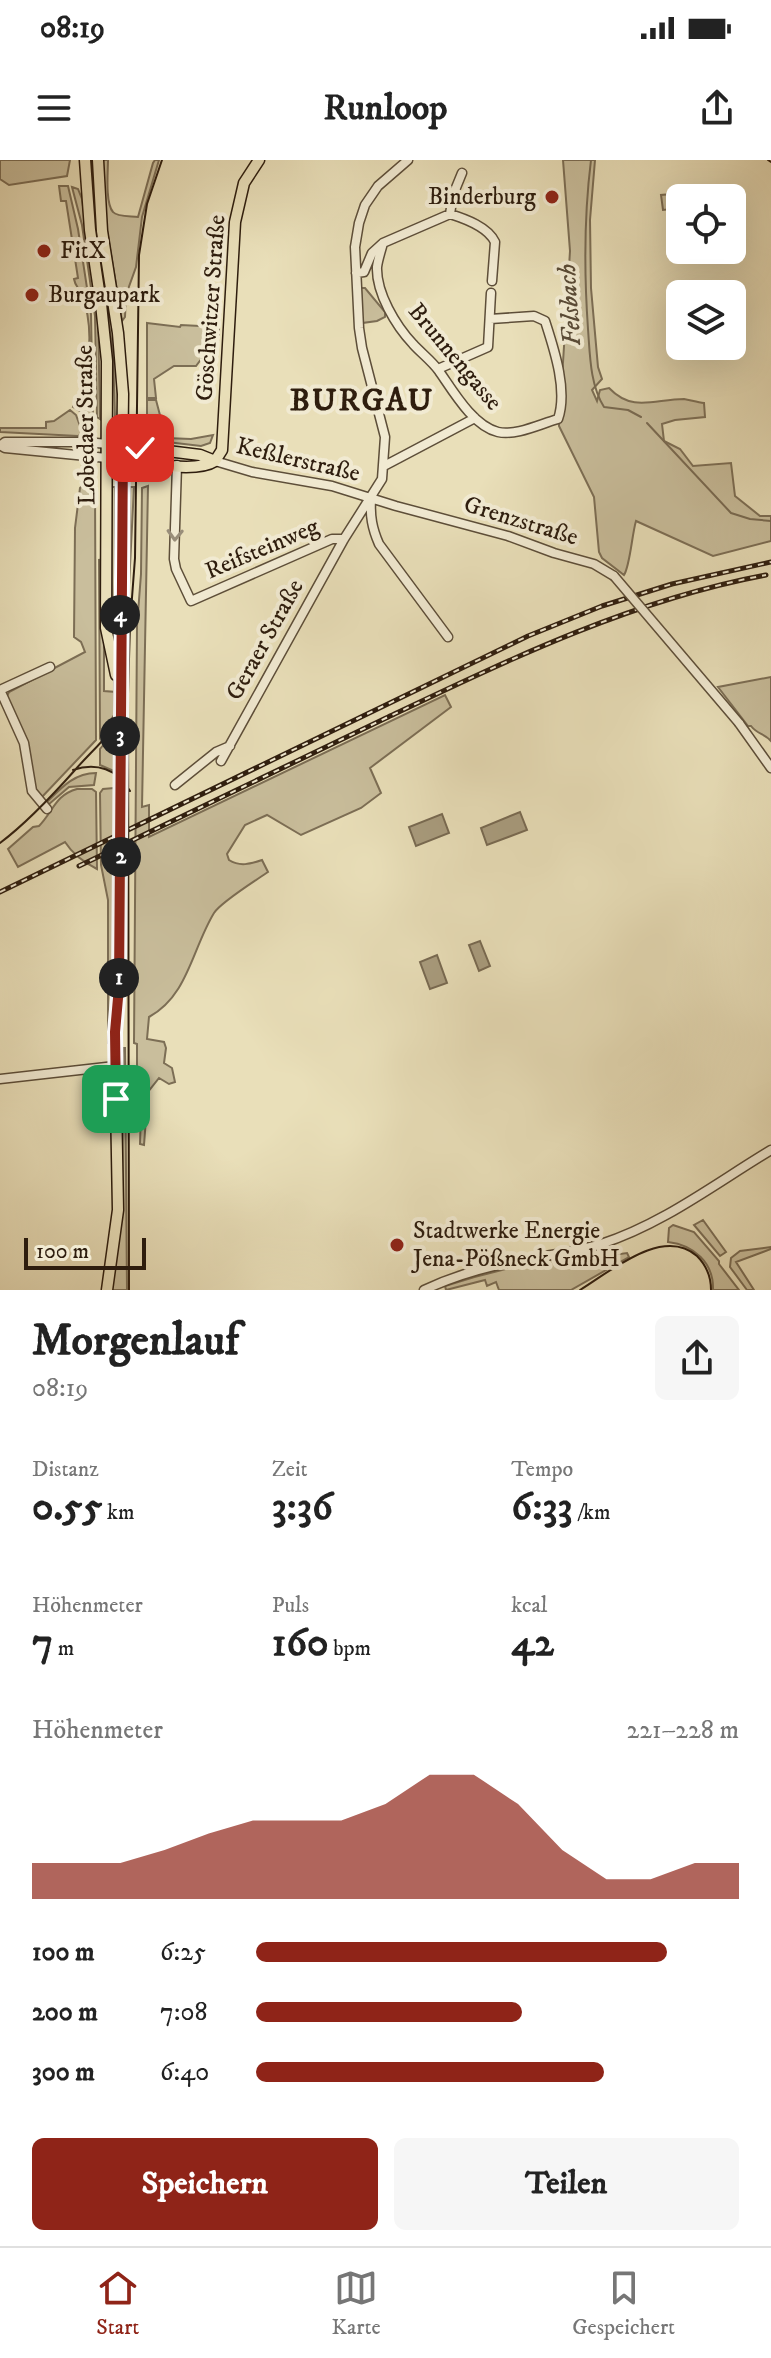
<!DOCTYPE html>
<html lang="de">
<meta charset="utf-8">
<style>
:root{--surface:#fff;--page:#f6f6f6;--text:#222;--muted:#767676;--line:#e0e0e0;--accent:#8f2418}
body{margin:0;font-family:"IM FELL DW Pica",serif;background:var(--page);color:var(--text);height:100vh;display:flex;flex-direction:column;font-size:30px;white-space:nowrap}
*{box-sizing:border-box;margin:0}
p{font-size:26px;color:var(--muted)}
.icon{flex:none;width:44px;height:44px;fill:none;stroke:currentColor;stroke-width:2;stroke-linecap:round;stroke-linejoin:round}
.map{position:relative;height:1130px;overflow:hidden}
.panel{display:flex;flex-direction:column;background:var(--surface);flex:1}
.panel>*{flex:none}
.buttons{position:absolute;left:666px;top:24px;display:grid;gap:16px}
.buttons a{display:grid;place-items:center;width:80px;height:80px;border-radius:12px;background:var(--surface);box-shadow:0 8px 32px #0002;font-size:40px}
.scale{position:absolute;left:24px;bottom:20px;width:122px;box-sizing:border-box;padding-left:8px;border:4px solid #2e1d0e;border-top:0;font-size:22px;line-height:28px;white-space:nowrap;color:#2e1d0e;-webkit-text-stroke:6px #f1ead2;paint-order:stroke}
.pin{position:absolute;display:grid;place-items:center;width:68px;height:68px;color:#fff;margin:-34px;border-radius:16px;box-shadow:0 4px 12px #0006}
.km{position:absolute;width:40px;height:40px;margin:-20px;border-radius:50%;background:#222;color:#fff;font-size:22px;line-height:40px;text-align:center}
.round{display:grid;place-items:center;flex:none;width:84px;height:84px;border-radius:12px;background:var(--page)}
.head{display:flex;align-items:center;justify-content:space-between;height:136px;padding:0 32px}
h1{font-size:44px;font-weight:700;line-height:60px}
.stats{display:grid;grid-template-columns:repeat(3,1fr);gap:12px;height:136px;padding:8px 32px}
.stats div{display:grid;align-content:center}
.stats b{font-size:40px;font-weight:700}
.stats small{font-size:22px;font-weight:400}
.stats p{font-size:22px}
.chart{height:224px;padding:16px 32px}
.chart p{display:flex;justify-content:space-between}
.chart svg{width:100%;height:144px;margin-top:8px;fill:var(--accent);opacity:.7}
.cta{display:flex;gap:16px;margin-top:auto;padding:16px 32px}
.cta a{flex:1;height:92px;border-radius:12px;background:var(--accent);color:#fff;font-size:32px;font-weight:700;line-height:92px;text-align:center}
.cta a+a{background:var(--page);color:var(--text)}
ul{padding:0 32px;list-style:none;font-size:26px}
li{display:grid;grid-template-columns:128px 96px 1fr;align-items:center;height:60px}
li i{height:20px;border-radius:10px;background:var(--accent)}
.status{display:flex;justify-content:space-between;align-items:center;height:56px;padding:0 40px;background:var(--surface);direction:ltr}
.status svg{height:22px;fill:currentColor}
header{display:flex;justify-content:space-between;align-items:center;height:104px;padding:0 32px;background:var(--surface);font-size:36px;font-weight:700}
.menu{display:flex;justify-content:space-around;align-items:center;height:112px;border-top:2px solid var(--line);background:var(--surface);font-size:22px;color:var(--muted)}
.menu a{display:grid;justify-items:center;gap:4px}
.menu .active{color:var(--accent)}
.map>svg:first-child{display:block}
.green{fill:#c9be9c;stroke:#7c6e55;stroke-width:2}
.water{fill:#a99d7f;stroke:#786a52;stroke-width:2}
.lines{fill:none;stroke-linecap:round;stroke-linejoin:round}
.stream{stroke:#786a52;stroke-width:2}
.minor-casing{stroke:#5d4e39;stroke-width:11}
.major-casing{stroke:#2e1d0e;stroke-width:13}
.minor{stroke:#f1ead2;stroke-width:8}
.major{stroke:#e9dfb9;stroke-width:10}
.tram{stroke:#2e1d0e;stroke-width:2}
.rail-casing{stroke:#2e1d0e;stroke-width:5}
.rail{stroke:#f1ead2;stroke-width:2;stroke-dasharray:6;stroke-linecap:butt}
.minor-bridge-casing{stroke:#5d4e39;stroke-width:11;stroke-linecap:butt}
.minor-bridge{stroke:#f1ead2;stroke-width:8}
.oneway{stroke:#998e7a}
.route-casing{stroke:#fff;stroke-width:16}
.route{stroke:#8f2418;stroke-width:10}
.poi-dot{fill:#8f2418;stroke:#f1ead2;stroke-width:3}
.labels{text-anchor:middle;dominant-baseline:central;stroke-width:8;stroke-linejoin:round;paint-order:stroke}
.poi-label{font-size:24px;fill:#2e1d0e;stroke:#f1ead2;text-anchor:start}
.street-label{font-size:24px;fill:#2e1d0e;stroke:#f1ead2}
.water-label{font-size:26px;font-style:italic;fill:#594a36;stroke:#f1ead2}
.district-label{font-size:32px;font-weight:bold;letter-spacing:2px;fill:#2e1d0e;stroke:#f1ead2}
</style>
<div class="status"><b>08:19</b><svg viewBox="0 0 49 12"><path d="M0 12V9h3v3zM5 12V6h3v6zM10 12V3h3v9zM15 12V0h3v12zM26 1h20v11H26zM47 4h2v5h-2z"/></svg></div>
<header><svg class="icon" aria-label="menu" viewBox="0 0 24 24"><path d="M4 6h16M4 12h16M4 18h16"/></svg>Runloop<svg class="icon" aria-label="share" viewBox="0 0 24 24"><path d="M12 15V3M7 8l5-5 5 5M5 13v7h14v-7"/></svg></header>
<div class="map">
<svg width="771" height="1130" viewBox="0 0 771 1130">
<rect width="100%" height="100%" fill="#e9dfb9"/>
<filter id="stains"><feTurbulence type="fractalNoise" baseFrequency=".0025" numOctaves="4"/><feColorMatrix values="0 0 0 0 .2 0 0 0 0 .09 0 0 0 0 .02 0 0 0 .5 -.17"/></filter>
<radialGradient id="worn" r=".72"><stop offset=".6" stop-color="#630" stop-opacity="0"/><stop offset="1" stop-color="#630" stop-opacity=".3"/></radialGradient>
<path class="green" d="M0,0H70L67,16L9,25L0,19Z
M89,0H93L97,63L115,184L119,259H115L113,191L95,77Z
M101,0H108C108,11 105,43 113,52C117,57 131,56 138,57L153,3L155,0H159L142,57L136,107L126,135L125,157L122,161L104,52Z
M563,0H595L590,60L591,128L598,207L602,219L592,230L597,241L600,230L609,228C633,253 655,239 684,239C690,240 697,242 704,243L705,257L675,260L662,264L664,281L680,289L693,306L731,303L735,336L760,356H771V381L713,396L636,361C632,374 630,406 624,415L602,398L599,392L594,337L559,266L570,91Z
M59,26H68L78,69L91,154L93,259L73,247C90,216 95,169 82,135C79,128 75,126 74,119L78,118L66,41H61Z
M72,27L78,29L82,39L98,154L100,259L97,257L95,156L82,65Z
M707,31V38H680V48L663,50L661,35Z
M361,128H365L385,152V157L377,161L362,163Z
M147,163L180,167L181,165L219,167V175L196,206H174L154,219L156,238H147Z
M147,240H156L166,278L191,279L213,275L210,283L201,286L150,280L147,275Z
M70,250L76,255L83,274L78,276L0,272V268H46V262L54,261Z
M82,304L88,305L94,313L95,325L81,324Z
M82,326L95,327L96,580L41,638C27,623 35,605 28,587C22,570 14,554 6,538L9,532L85,492L81,482L74,477L75,368L80,328Z
M148,326L142,647L149,645V677L445,535L451,547L370,608L381,633L361,648L301,675L267,655L245,665L227,694L229,700C240,707 250,704 262,700L268,712C255,721 221,742 214,753C192,789 188,836 149,857L147,879L164,882L166,888L164,903L172,908L175,922L169,924L159,918L148,932L144,985L140,984L141,950L137,935V884L134,883L137,466L141,414L142,328Z
M111,327H115V479L112,478Z
M130,327H134L124,524L125,419L130,388Z
M99,399L104,417V531L116,532V552L100,577Z
M771,517V581C765,574 757,574 751,566H748L718,527Z
M116,569V612L100,605V589Z
M96,613L94,625L69,627L48,645L46,643C61,628 74,613 96,613Z
M114,628L116,630L114,841L111,884L108,883V740L101,705L100,633L103,629Z
M77,629H92L96,632L97,709C85,703 72,693 65,682L18,707L8,689L33,667L39,666C53,652 55,635 77,629Z
M123,888H125L127,1130H111L122,1054Z
M703,1060L726,1092L720,1096L694,1065Z
M673,1065L694,1072L719,1101V1104L739,1130H713C714,1103 694,1085 668,1082L669,1068Z
M771,1087V1089L736,1102L754,1130H747L730,1107L731,1098L740,1091Z
M627,1093L629,1097L571,1130H499L496,1122L487,1126L485,1120L446,1130L445,1126C494,1110 546,1099 597,1094L599,1097Z"/>
<path class="water" d="M520,652L527,670L487,685L481,668Z
M442,654L449,673L416,686L409,667Z
M480,781L490,806L479,811L469,785Z
M437,795L447,823L430,829L420,802Z"/>
<g class="lines">
<path class="stream" d="M591,0C584,56 584,112 588,169C590,195 590,225 604,247L628,250L641,257
M647,263L731,353L750,359L771,361"/>
<defs>
<path id="minor" d="M450,54C466,59 488,67 495,82L492,121
M383,83C381,91 378,99 377,107C376,133 396,166 413,184C421,193 432,201 439,211C453,231 473,266 498,272C516,276 540,264 558,259C568,230 554,189 545,161L534,156L490,159
M356,113L364,112L372,93L383,83L450,54L453,35L462,13
M438,209L488,187L491,133
M0,285L5,288L107,298
M1,285L5,282H85L108,284
M215,301L252,312L332,326L396,346L508,376L554,393L594,404L614,416
M177,305L174,399L176,409L191,441L332,379H344
M384,306L475,258
M371,339C370,356 372,368 379,384L448,477
M0,530L24,583L32,631L47,649
M0,530L50,507
M739,563L771,608
M221,601L344,379L382,319L385,277L362,188L359,168L355,87L359,63L365,45L378,26L408,0
M175,625L216,592L230,586
M0,919L115,906
M424,1130C456,1115 488,1106 523,1100C549,1095 575,1092 601,1084C663,1064 716,1023 771,990"/>
<path id="major" d="M85,0L90,70L101,144L107,201L106,468L116,515
M98,0L102,71L118,173L123,234L120,462L119,827L115,886L118,1050L107,1130
M119,285L200,295L215,301
M119,299C144,302 195,314 215,301
M215,301L222,290L235,62L244,23L259,0"/>
</defs>
<use href="#minor" class="minor-casing"/>
<use href="#major" class="major-casing"/>
<use href="#minor" class="minor"/>
<use href="#major" class="major"/>
<path class="tram" d="M768,0L771,2
M73,610C96,602 118,609 130,631
M0,683C28,662 52,636 75,610C94,588 118,570 126,541
M129,1130L128,534L130,464L135,398L139,95L147,44L162,0
M580,1130C611,1111 663,1066 697,1096C707,1106 711,1117 711,1130"/>
<defs>
<path id="rail" d="M79,706C181,657 284,607 386,558C508,500 632,440 766,415
M0,732L528,476L602,446L672,424L771,402"/>
</defs>
<use href="#rail" class="rail-casing"/>
<use href="#rail" class="rail"/>
<defs>
<path id="minor-bridge" d="M614,416L739,563"/>
</defs>
<use href="#minor-bridge" class="minor-bridge-casing"/>
<use href="#minor-bridge" class="minor-bridge"/>
</g>
<defs><path id="oneway-chevron" d="M-2-3.5L2.5 0L-2 3.5" fill="none" stroke-width="1.6" stroke-linecap="round" stroke-linejoin="round" transform="scale(2)"/></defs>
<use class="oneway" href="#oneway-chevron" transform="translate(175 375) rotate(92)"/>
<g class="lines">
<defs>
<path id="route" d="M116,939L115,872L119,827L123,286L140,288"/>
</defs>
<use href="#route" class="route-casing"/>
<use href="#route" class="route"/>
</g>
<g class="poi-dot">
<circle cx="552" cy="37" r="8"/>
<circle cx="44" cy="91" r="8"/>
<circle cx="32" cy="135" r="8"/>
<circle cx="397" cy="1085" r="8"/>
</g>
<g class="labels">
<g class="poi-label">
<text x="536" y="37" text-anchor="end">Binderburg</text>
<text x="60" y="91">FitX</text>
<text x="48" y="135">Burgaupark</text>
<text x="413" y="1071">Stadtwerke Energie<tspan x="413" dy="28">Jena-Pößneck GmbH</tspan></text>
</g>
<g class="street-label">
<text transform="translate(211 148) rotate(-86)">Göschwitzer Straße</text>
<text transform="translate(455 197) rotate(50)">Brunnengasse</text>
<text transform="translate(86 265) rotate(-91)">Lobedaer Straße</text>
<text transform="translate(298 300) rotate(13)">Keßlerstraße</text>
<text transform="translate(521 361) rotate(17)">Grenzstraße</text>
<text transform="translate(262 389) rotate(-23)">Reifsteinweg</text>
<text transform="translate(265 480) rotate(-61)">Geraer Straße</text>
</g>
<g class="water-label">
<text transform="translate(570 145) rotate(-94)">Felsbach</text>
</g>
<g class="district-label">
<text x="362" y="241">BURGAU</text>
</g>
</g>
<rect width="100%" height="100%" filter="url(#stains)"/>
<rect width="100%" height="100%" fill="url(#worn)"/>
</svg>
<div class="buttons">
<a><svg class="icon" aria-label="locate" viewBox="0 0 24 24"><circle cx="12" cy="12" r="6"/><path d="M12 2v4M12 18v4M2 12h4M18 12h4"/></svg></a>
<a><svg class="icon" aria-label="layers" viewBox="0 0 24 24"><path d="M12 4l9 5-9 5-9-5zM3 14l9 5 9-5"/></svg></a>
</div>
<div class="scale">100 m</div>
<div class="pin" style="left:116px;top:939px;background:#1e9e55"><svg class="icon" aria-label="arrive" viewBox="0 0 24 24"><path d="M6 21V4h12l-3 4 3 4H6"/></svg></div>
<div class="pin" style="left:140px;top:288px;background:#d93025"><svg class="icon" aria-label="check" viewBox="0 0 24 24"><path d="M5 12l5 5 9-10"/></svg></div>
<b class="km" style="left:119px;top:818px">1</b>
<b class="km" style="left:121px;top:697px">2</b>
<b class="km" style="left:120px;top:576px">3</b>
<b class="km" style="left:120px;top:455px">4</b>
</div>
<section class="panel">
<div class="head"><div><h1>Morgenlauf</h1><p>08:19</p></div><a class="round"><svg class="icon" aria-label="share" viewBox="0 0 24 24"><path d="M12 15V3M7 8l5-5 5 5M5 13v7h14v-7"/></svg></a></div>
<div class="stats">
<div><p>Distanz</p><b>0.55<small> km</small></b></div>
<div><p>Zeit</p><b>3:36</b></div>
<div><p>Tempo</p><b>6:33<small> /km</small></b></div>
</div>
<div class="stats">
<div><p>Höhenmeter</p><b>7<small> m</small></b></div>
<div><p>Puls</p><b>160<small> bpm</small></b></div>
<div><p>kcal</p><b>42</b></div>
</div>
<div class="chart"><p><span>Höhenmeter</span>221–228 m</p>
<svg viewBox="0 0 160 44" preserveAspectRatio="none"><path d="M0 44V33L10 33L20 33L30 29L40 24L50 20L60 20L70 20L80 15L90 6L100 6L110 15L120 29L130 38L140 38L150 33L160 33V44z"/></svg>
</div>
<ul>
<li><b>100 m</b>6:25<i style="width:85%"></i></li>
<li><b>200 m</b>7:08<i style="width:55%"></i></li>
<li><b>300 m</b>6:40<i style="width:72%"></i></li>
</ul>
<div class="cta"><a>Speichern</a><a>Teilen</a></div>
</section>
<nav class="menu">
<a class="active"><svg class="icon" aria-label="home" viewBox="0 0 24 24"><path d="M3 11l9-7 9 7M6 9v11h12V9"/></svg>Start</a>
<a><svg class="icon" aria-label="map" viewBox="0 0 24 24"><path d="M3 6l6-2 6 2 6-2v14l-6 2-6-2-6 2zM9 4v14M15 6v14"/></svg>Karte</a>
<a><svg class="icon" aria-label="saved" viewBox="0 0 24 24"><path d="M7 4h10v16l-5-4-5 4z"/></svg>Gespeichert</a>
</nav>
